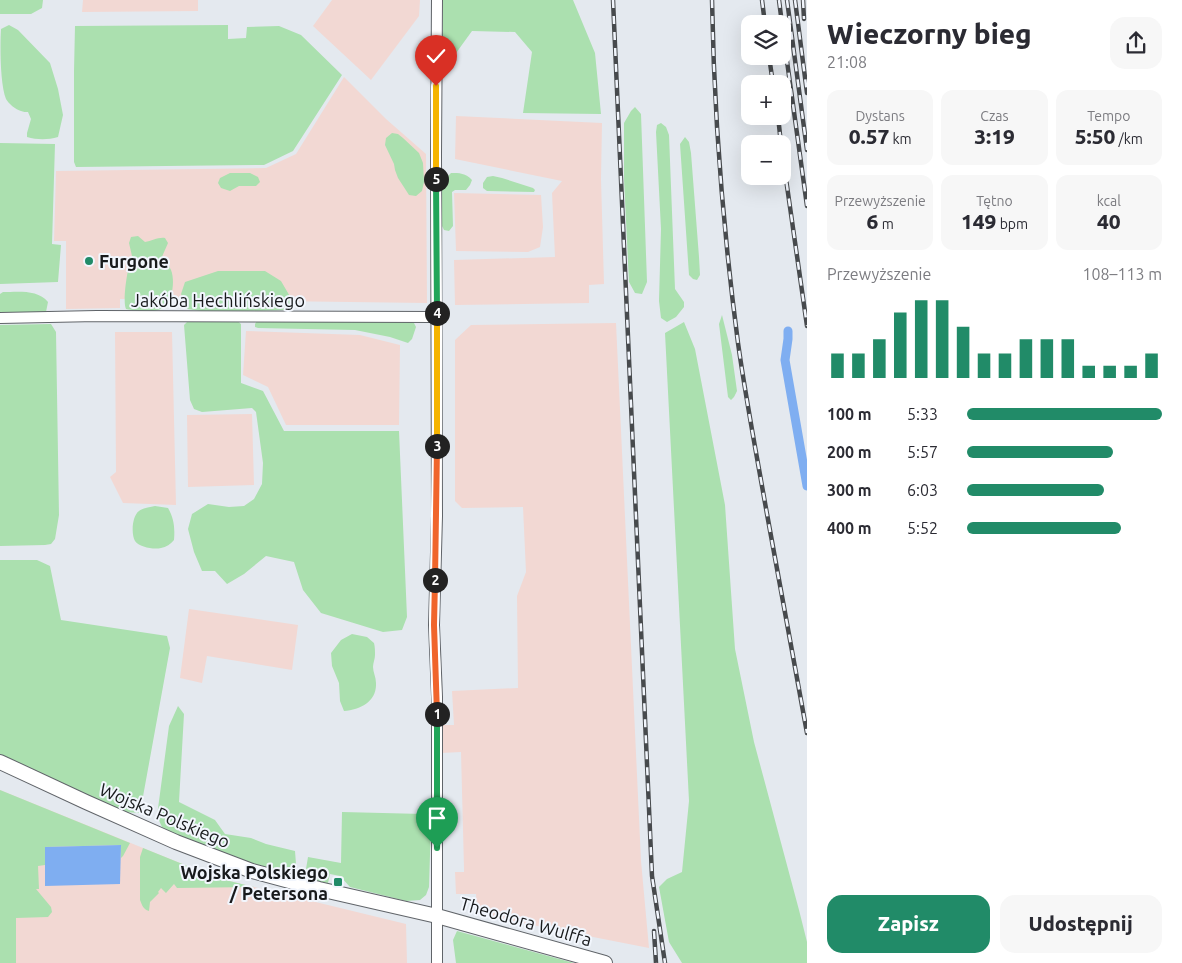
<!DOCTYPE html>
<html lang="pl">
<meta charset="utf-8">
<style>
:root{--surface:#fff;--page:#f7f7f7;--text:#2b2b33;--muted:#7c7c81;--accent:#218b68}
body{margin:0;font-family:Ubuntu,sans-serif;background:var(--page);color:var(--text);height:100vh;display:flex;flex-direction:column;font-size:19px;white-space:nowrap}
*{box-sizing:border-box;margin:0}
p{font-size:16px;color:var(--muted)}
.icon{flex:none;width:28px;height:28px;fill:none;stroke:currentColor;stroke-width:2;stroke-linecap:round;stroke-linejoin:round}
.map{position:relative;flex:1;overflow:hidden}
.sheet{display:flex;flex-direction:column;background:var(--surface);width:375px}
.sheet>*{flex:none}
.buttons{position:absolute;left:741px;top:15px;display:grid;gap:10px}
.buttons a{display:grid;place-items:center;width:50px;height:50px;border-radius:10px;background:var(--surface);box-shadow:0 5px 20px #0002;font-size:25px}
.pin{position:absolute;display:grid;place-items:center;width:42px;height:42px;color:#fff;margin:-51px -21px;border-radius:50% 50% 50% 0;rotate:-45deg;box-shadow:0 0 5px #0007}
.pin .icon{rotate:45deg}
.km{position:absolute;width:25px;height:25px;margin:-12px;border-radius:50%;background:#222;color:#fff;font-size:14px;line-height:25px;text-align:center}
.round{display:grid;place-items:center;flex:none;width:52px;height:52px;border-radius:15px;background:var(--page)}
.overview{display:flex;align-items:center;justify-content:space-between;height:85px;padding:0 20px}
h1{font-size:28px;font-weight:800;line-height:38px}
.figures{display:grid;grid-template-columns:repeat(3,1fr);gap:8px;height:85px;padding:5px 20px}
.figures div{display:grid;align-content:center;border-radius:12px;background:var(--page);text-align:center}
.figures b{font-size:21px;font-weight:800}
.figures small{font-size:14px;font-weight:400}
.figures p{font-size:14px}
.chart{height:140px;padding:10px 20px}
.chart p{display:flex;justify-content:space-between}
.chart svg{width:100%;height:90px;margin-top:5px;stroke:var(--accent);stroke-width:6}
.action{display:flex;gap:10px;margin-top:auto;padding:10px 20px}
.action a{flex:1;height:58px;border-radius:15px;background:var(--accent);color:#fff;font-size:20px;font-weight:800;line-height:58px;text-align:center}
.action a+a{background:var(--page);color:var(--text)}
ul{padding:0 20px;list-style:none;font-size:16px}
li{display:grid;grid-template-columns:80px 60px 1fr;align-items:center;height:38px}
li i{height:12px;border-radius:6px;background:var(--accent)}
main{display:flex;flex:1;min-height:0}
.map>svg:first-child{display:block}
.industrial{fill:#f2d8d3}
.green{fill:#abe0af}
.water{fill:#7faef1}
.lines{fill:none;stroke-linecap:round;stroke-linejoin:round}
.canal{stroke:#7faef1;stroke-width:9}
.street-casing{stroke:#606469;stroke-width:12}
.secondary-casing{stroke:#606469;stroke-width:16}
.street{stroke:#fff;stroke-width:10}
.secondary{stroke:#fff;stroke-width:14}
.rail-casing{stroke:#474a4d;stroke-width:4.5}
.rail{stroke:#f2f6fd;stroke-width:2.5;stroke-dasharray:8;stroke-linecap:butt}
.split-1-casing{stroke:#fff;stroke-width:10}
.split-2-casing{stroke:#fff;stroke-width:10}
.split-3-casing{stroke:#fff;stroke-width:10}
.split-4-casing{stroke:#fff;stroke-width:10}
.split-5-casing{stroke:#fff;stroke-width:10}
.split-6-casing{stroke:#fff;stroke-width:10}
.split-1{stroke:#22a559;stroke-width:6}
.split-2{stroke:#f0652b;stroke-width:6}
.split-3{stroke:#f0652b;stroke-width:6}
.split-4{stroke:#f5b400;stroke-width:6}
.split-5{stroke:#22a559;stroke-width:6}
.split-6{stroke:#f5b400;stroke-width:6}
.poi-dot{fill:#218b68;stroke:#f2f6fd;stroke-width:2}
.labels{text-anchor:middle;dominant-baseline:central;stroke-width:4;stroke-linejoin:round;paint-order:stroke}
.poi-label{font-size:18px;font-weight:bold;fill:#181a1c;stroke:#f2f6fd;text-anchor:start}
.street-label{font-size:18px;fill:#181a1c;stroke:#f2f6fd}
</style>
<main>
<div class="map">
<svg width="807" height="963" viewBox="0 0 807 963">
<rect width="100%" height="100%" fill="#e4e9ef"/>
<path class="industrial" d="M83,0H198V11L82,12Z
M332,0H420L419,16L371,80L313,26Z
M344,77L386,119L426,154L427,303L120,299V308L66,309V241H54L56,171L266,168L296,154Z
M456,116L602,123L601,179L604,284L589,285V303L455,305L454,260L555,257L552,193L562,181L455,159Z
M454,193L541,195L543,227L540,247L528,252L456,251Z
M616,323L641,861L649,948L477,914L476,894H456L455,872H464V868L461,752L441,753V725H454L452,691L518,688L517,596L526,572L523,507L462,508L455,501V340L471,325Z
M246,331L360,335L400,345L399,425H286L268,387L243,375Z
M115,332H172L176,505L123,503L110,477L116,472Z
M252,414L254,485L188,487L187,415Z
M189,609L298,625L292,670L207,656L202,683L180,678Z
M0,790L217,878L406,924L407,963H16V910H0Z"/>
<path class="green" d="M0,0H43L42,8L31,14H0Z
M443,0H573L595,53L601,114L523,113L532,52L515,32L472,31L451,60L442,55Z
M9,25L18,30L50,63L58,89L63,115L58,137C48,140 37,140 27,137V133L31,119L28,112C26,112 23,112 21,111C16,110 8,103 6,99C0,84 0,45 1,29Z
M228,25V39L246,38L247,27L279,26L301,35L342,75L293,151L264,165L76,167L74,162V71L75,26Z
M635,107L641,114L647,282L642,294L635,293L629,282L624,179V123L631,111Z
M661,123L666,127L669,135L675,289L684,302V307L676,317L667,322L661,318L659,301L661,229L656,132L657,125Z
M392,133L398,134L403,138L419,153L423,163L424,182L422,191L416,196L409,195L398,178L395,170L394,164L385,145L386,138Z
M685,137L689,142L691,153L699,257L700,275L697,280L693,279L689,275L680,144Z
M0,143L55,144L52,244L61,245L58,282L0,284Z
M230,173H250L258,177L260,182L256,186H239L230,191L221,188L218,183L220,178Z
M451,173C459,173 466,173 472,180L470,185L466,190H455L452,192L453,226L449,231L444,230L442,226V182Z
M493,176L502,178L533,188L535,190L534,192L487,191L483,188V183L487,177Z
M138,236L145,242C152,241 158,237 165,238L168,243L161,259C165,262 169,265 171,270C175,280 173,300 164,307C156,314 136,311 126,309C122,301 128,264 132,256L129,243L131,237Z
M218,271H265L281,281L295,305L290,310L208,312L187,309L181,294L185,282Z
M3,292C17,292 38,289 48,302L46,312H0V294Z
M722,315L732,355L737,391L734,397L731,400L728,397L719,324Z
M235,319L241,324V383L263,391L284,431H399L407,617L402,630L383,632L321,613L303,590L294,562L266,556L244,574L227,584L215,571H202L194,552L188,529L192,514L208,504L229,507L244,506L254,499L262,484L263,463L256,412L252,408L202,412L194,409L190,400L184,325L189,320Z
M257,321H408L414,323L416,327L412,339L408,343L390,337L355,330L258,328L255,327V324Z
M684,322L695,349L725,505L735,649L754,742L799,910L807,942V963H682L669,942L659,887L667,879L682,872L689,801L665,333Z
M51,324L56,332L59,515L55,539L51,544L45,545L0,546V325Z
M155,506L168,508C174,518 175,528 174,540C171,544 166,547 161,548C154,550 139,547 135,541C131,534 132,516 139,511C143,508 150,507 155,506Z
M0,560H37L50,566L61,620L167,636L170,648L140,813L125,812L0,754Z
M352,634L367,637L374,643C375,647 375,651 375,655C375,659 373,663 373,667C373,672 376,677 376,683C377,701 361,710 344,711L340,701L339,683L332,666L331,653L341,640Z
M178,706L184,714L179,802L215,820L225,834L251,838L266,844L295,851L296,864L289,873L251,863L187,841L162,827L157,816L169,726Z
M0,790L130,843L123,856L121,858V845L45,847V865L38,866L39,889H36L51,907L52,912L48,917L16,918V963H0Z
M342,812L423,814L431,822L429,887L426,895L420,900L406,901L350,887L340,876L330,874L328,883L310,880L305,875L308,857L341,863Z
M143,848L217,878L254,887L177,888L174,884L166,893L161,888L158,892L159,893L150,902L149,911C143,909 142,905 140,900V857Z
M457,931L574,963H456L453,940Z"/>
<path class="water" d="M121,845L120,884L45,886V847Z"/>
<g class="lines">
<path class="canal" d="M788,331V339L785,360L807,486"/>
<defs>
<path id="street" d="M437,0L436,154L437,516L434,625L437,697V963
M0,318L97,316L437,317"/>
<path id="secondary" d="M0,762L86,802L176,842L252,871L319,889L437,916L605,963"/>
</defs>
<use href="#street" class="street-casing"/>
<use href="#secondary" class="secondary-casing"/>
<use href="#street" class="street"/>
<use href="#secondary" class="secondary"/>
<defs>
<path id="rail" d="M613,0L652,876L665,963
M712,0C714,115 723,229 738,343C746,400 757,457 767,514C780,587 794,660 807,733
M762,0L765,24
M779,0L782,24
M787,0L807,150
M795,0L807,93
M803,0L804,19
M782,25L807,206
M769,56L773,84
M778,116L781,144
M782,151L807,326
M654,931L656,963"/>
</defs>
<use href="#rail" class="rail-casing"/>
<use href="#rail" class="rail"/>
</g>
<g class="lines">
<defs>
<path id="split-1" d="M437,714V848"/>
<path id="split-2" d="M435,580L434,625L437,714"/>
<path id="split-3" d="M435,580L437,446"/>
<path id="split-4" d="M437,313V446"/>
<path id="split-5" d="M436,179L437,313"/>
<path id="split-6" d="M436,179V86"/>
</defs>
<use href="#split-1" class="split-1-casing"/>
<use href="#split-2" class="split-2-casing"/>
<use href="#split-3" class="split-3-casing"/>
<use href="#split-4" class="split-4-casing"/>
<use href="#split-5" class="split-5-casing"/>
<use href="#split-6" class="split-6-casing"/>
<use href="#split-1" class="split-1"/>
<use href="#split-2" class="split-2"/>
<use href="#split-3" class="split-3"/>
<use href="#split-4" class="split-4"/>
<use href="#split-5" class="split-5"/>
<use href="#split-6" class="split-6"/>
</g>
<g class="poi-dot">
<circle cx="89" cy="261" r="5"/>
<rect x="333" y="877" width="10" height="10" rx="2.5"/>
</g>
<g class="labels">
<g class="poi-label">
<text x="99" y="261">Furgone</text>
<text x="328" y="872" text-anchor="end">Wojska Polskiego<tspan x="328" dy="21">/ Petersona</tspan></text>
</g>
<g class="street-label">
<text x="218" y="300">Jakóba Hechlińskiego</text>
<text transform="translate(165 815) rotate(23)">Wojska Polskiego</text>
<text transform="translate(526 921) rotate(16)">Theodora Wulffa</text>
</g>
</g>
</svg>
<div class="buttons">
<a><svg class="icon" aria-label="layers" viewBox="0 0 24 24"><path d="M12 4l9 5-9 5-9-5zM3 14l9 5 9-5"/></svg></a>
<a>+</a>
<a>−</a>
</div>
<div class="pin" style="left:437px;top:848px;background:#1e9e55"><svg class="icon" aria-label="arrive" viewBox="0 0 24 24"><path d="M6 21V4h12l-3 4 3 4H6"/></svg></div>
<div class="pin" style="left:436px;top:86px;background:#d93025"><svg class="icon" aria-label="check" viewBox="0 0 24 24"><path d="M5 12l5 5 9-10"/></svg></div>
<b class="km" style="left:437px;top:714px">1</b>
<b class="km" style="left:435px;top:580px">2</b>
<b class="km" style="left:437px;top:446px">3</b>
<b class="km" style="left:437px;top:313px">4</b>
<b class="km" style="left:436px;top:179px">5</b>
</div>
<section class="sheet">
<div class="overview"><div><h1>Wieczorny bieg</h1><p>21:08</p></div><a class="round"><svg class="icon" aria-label="share" viewBox="0 0 24 24"><path d="M12 15V3M7 8l5-5 5 5M5 13v7h14v-7"/></svg></a></div>
<div class="figures">
<div><p>Dystans</p><b>0.57<small> km</small></b></div>
<div><p>Czas</p><b>3:19</b></div>
<div><p>Tempo</p><b>5:50<small> /km</small></b></div>
</div>
<div class="figures">
<div><p>Przewyższenie</p><b>6<small> m</small></b></div>
<div><p>Tętno</p><b>149<small> bpm</small></b></div>
<div><p>kcal</p><b>40</b></div>
</div>
<div class="chart"><p><span>Przewyższenie</span>108–113 m</p>
<svg viewBox="0 0 160 44" preserveAspectRatio="none"><path d="M5 44V32M15 44V32M25 44V25M35 44V12M45 44V6M55 44V6M65 44V19M75 44V32M85 44V32M95 44V25M105 44V25M115 44V25M125 44V38M135 44V38M145 44V38M155 44V32"/></svg>
</div>
<ul>
<li><b>100 m</b>5:33<i style="width:100%"></i></li>
<li><b>200 m</b>5:57<i style="width:75%"></i></li>
<li><b>300 m</b>6:03<i style="width:70%"></i></li>
<li><b>400 m</b>5:52<i style="width:79%"></i></li>
</ul>
<div class="action"><a>Zapisz</a><a>Udostępnij</a></div>
</section>
</main>
